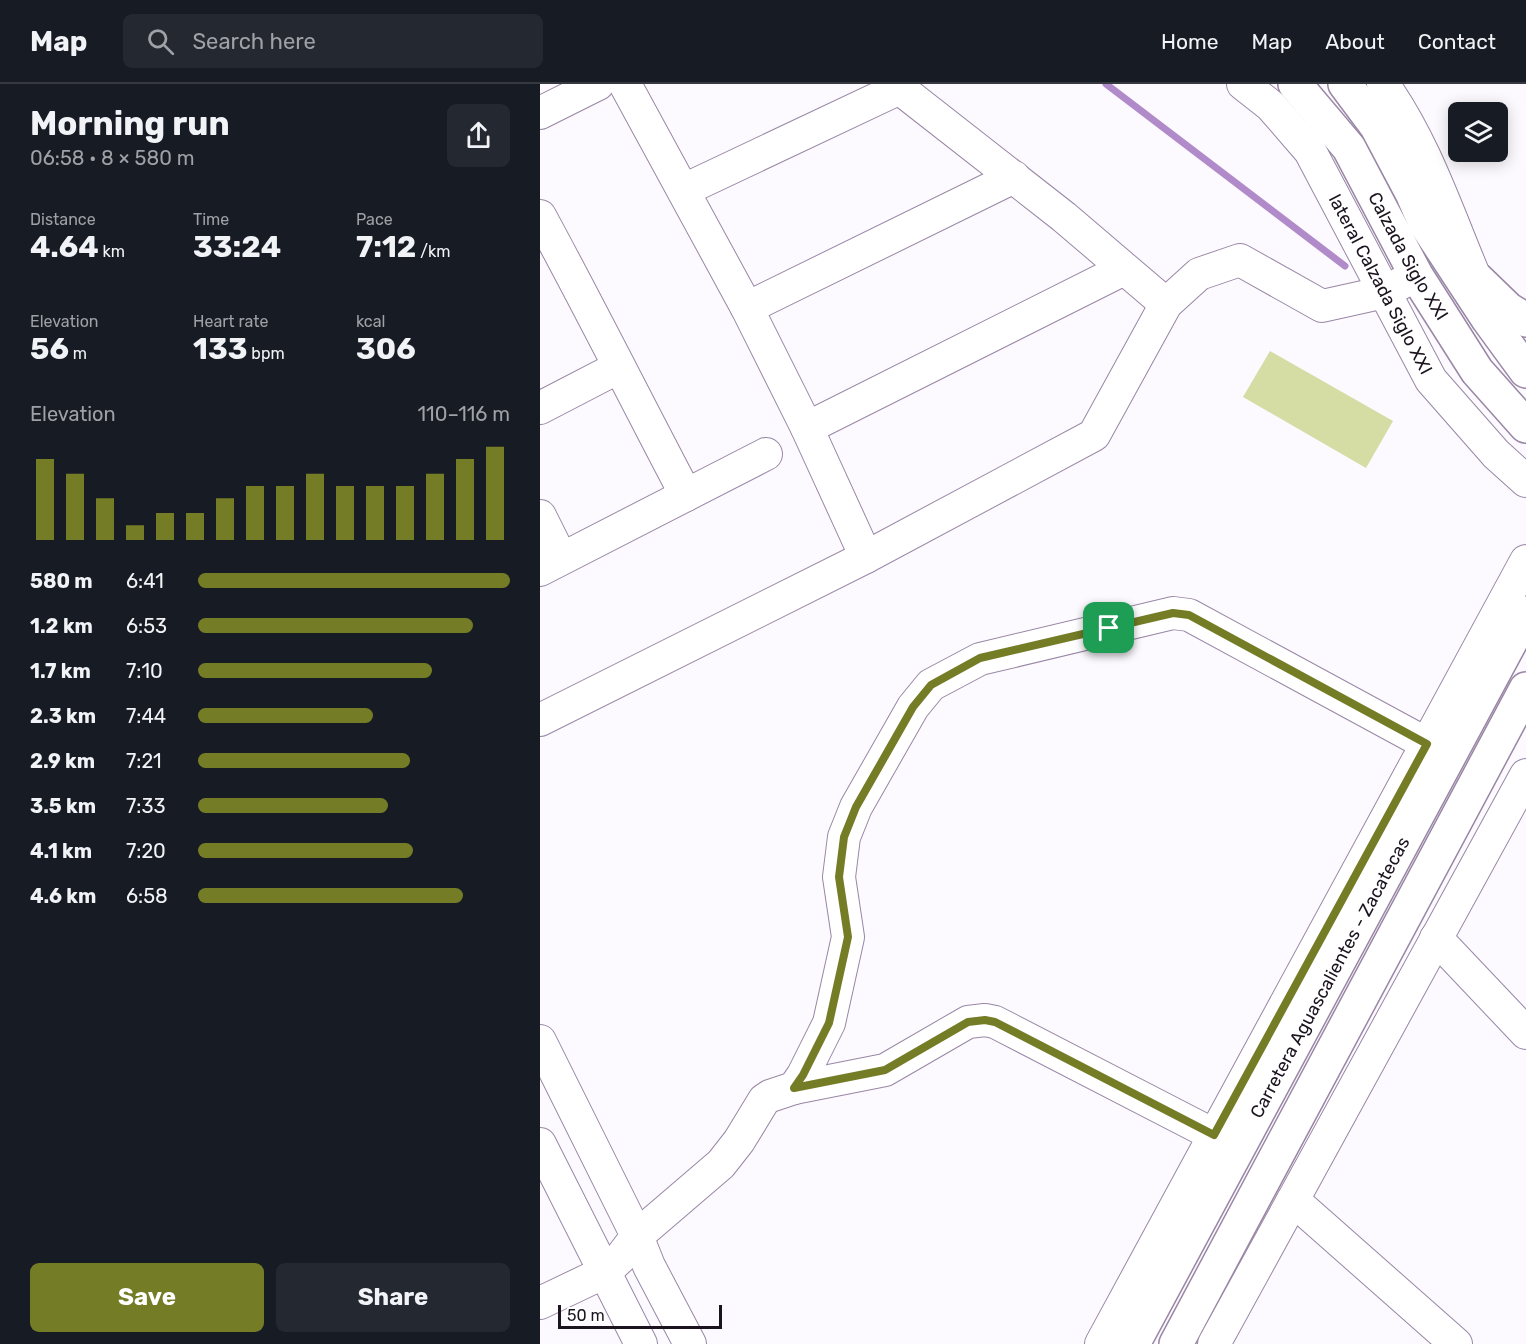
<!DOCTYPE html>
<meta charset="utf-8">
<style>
:root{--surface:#171b24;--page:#242831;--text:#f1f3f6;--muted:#9ea1a6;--line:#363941;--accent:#757c26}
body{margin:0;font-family:Rubik,sans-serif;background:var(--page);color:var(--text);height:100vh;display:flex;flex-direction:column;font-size:22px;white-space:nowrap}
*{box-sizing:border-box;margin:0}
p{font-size:20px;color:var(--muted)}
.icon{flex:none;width:33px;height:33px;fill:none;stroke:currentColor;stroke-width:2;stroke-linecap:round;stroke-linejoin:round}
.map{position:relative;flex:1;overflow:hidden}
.sheet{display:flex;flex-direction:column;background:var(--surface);width:540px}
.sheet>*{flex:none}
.controls{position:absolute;left:908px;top:18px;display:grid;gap:12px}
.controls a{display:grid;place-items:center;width:60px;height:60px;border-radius:9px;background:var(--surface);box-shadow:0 3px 15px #0003;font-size:30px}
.scale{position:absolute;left:18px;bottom:15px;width:164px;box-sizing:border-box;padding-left:6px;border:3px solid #1b141f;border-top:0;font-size:16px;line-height:21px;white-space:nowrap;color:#1b141f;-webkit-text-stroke:4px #fff;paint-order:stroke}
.pin{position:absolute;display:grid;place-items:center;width:51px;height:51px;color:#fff;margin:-26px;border-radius:12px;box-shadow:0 3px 9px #0006}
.round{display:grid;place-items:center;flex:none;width:63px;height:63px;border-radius:9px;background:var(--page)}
.headline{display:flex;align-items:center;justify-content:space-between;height:102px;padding:0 30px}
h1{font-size:33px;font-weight:700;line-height:45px}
.figures{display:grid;grid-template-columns:repeat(3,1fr);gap:9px;height:102px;padding:6px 30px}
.figures div{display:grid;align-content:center}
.figures b{font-size:30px;font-weight:700}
.figures small{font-size:16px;font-weight:400}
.figures p{font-size:16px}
.chart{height:168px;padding:12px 30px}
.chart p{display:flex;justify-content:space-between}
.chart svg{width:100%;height:108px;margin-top:6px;stroke:var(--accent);stroke-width:6}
.primary-button{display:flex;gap:12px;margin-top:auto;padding:12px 30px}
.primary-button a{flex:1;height:69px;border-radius:9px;background:var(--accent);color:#fff;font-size:24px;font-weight:700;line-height:69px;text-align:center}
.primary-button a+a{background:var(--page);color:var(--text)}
ul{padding:0 30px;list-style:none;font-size:20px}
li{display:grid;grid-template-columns:96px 72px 1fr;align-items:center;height:45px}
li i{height:15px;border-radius:8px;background:var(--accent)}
header{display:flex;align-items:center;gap:36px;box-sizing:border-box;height:84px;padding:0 30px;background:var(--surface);border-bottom:2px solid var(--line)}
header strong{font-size:28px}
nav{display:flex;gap:33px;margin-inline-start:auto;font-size:21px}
.search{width:420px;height:54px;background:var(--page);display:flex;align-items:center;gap:15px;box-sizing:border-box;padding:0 21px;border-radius:9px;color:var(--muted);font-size:22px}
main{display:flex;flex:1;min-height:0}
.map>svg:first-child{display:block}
.green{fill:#d5dca4}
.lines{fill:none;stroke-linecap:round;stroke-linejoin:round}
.stream{stroke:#b18bc9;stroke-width:7}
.minor-casing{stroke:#9987a5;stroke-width:34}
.major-casing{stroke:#9987a5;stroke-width:36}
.minor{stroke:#fff;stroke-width:32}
.major{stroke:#fff;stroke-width:33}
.route-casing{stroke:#fff;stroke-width:12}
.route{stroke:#757c26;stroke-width:8}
.labels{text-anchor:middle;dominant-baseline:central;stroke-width:6;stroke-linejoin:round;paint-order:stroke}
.street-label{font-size:18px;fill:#1b141f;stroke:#fff}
</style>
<header>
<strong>Map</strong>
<div class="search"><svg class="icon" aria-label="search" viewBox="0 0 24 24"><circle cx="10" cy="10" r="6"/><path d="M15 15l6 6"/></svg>Search here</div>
<nav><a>Home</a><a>Map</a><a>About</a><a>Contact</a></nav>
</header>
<main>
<section class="sheet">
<div class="headline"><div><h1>Morning run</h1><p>06:58 · 8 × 580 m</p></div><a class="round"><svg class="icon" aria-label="share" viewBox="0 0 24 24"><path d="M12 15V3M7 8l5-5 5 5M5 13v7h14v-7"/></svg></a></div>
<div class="figures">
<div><p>Distance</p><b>4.64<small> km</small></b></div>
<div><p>Time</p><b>33:24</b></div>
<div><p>Pace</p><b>7:12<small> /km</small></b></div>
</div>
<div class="figures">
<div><p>Elevation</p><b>56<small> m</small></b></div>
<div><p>Heart rate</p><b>133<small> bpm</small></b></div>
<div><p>kcal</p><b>306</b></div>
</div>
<div class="chart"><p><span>Elevation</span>110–116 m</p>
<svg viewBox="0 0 160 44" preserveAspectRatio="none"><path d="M5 44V11M15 44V17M25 44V27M35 44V38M45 44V33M55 44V33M65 44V27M75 44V22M85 44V22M95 44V17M105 44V22M115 44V22M125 44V22M135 44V17M145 44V11M155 44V6"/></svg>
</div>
<ul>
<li><b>580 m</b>6:41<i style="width:100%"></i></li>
<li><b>1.2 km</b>6:53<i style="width:88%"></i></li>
<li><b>1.7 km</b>7:10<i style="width:75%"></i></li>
<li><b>2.3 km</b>7:44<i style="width:56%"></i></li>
<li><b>2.9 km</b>7:21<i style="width:68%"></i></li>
<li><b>3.5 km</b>7:33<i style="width:61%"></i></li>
<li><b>4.1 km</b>7:20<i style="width:69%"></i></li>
<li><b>4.6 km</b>6:58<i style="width:85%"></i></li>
</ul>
<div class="primary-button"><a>Save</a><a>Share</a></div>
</section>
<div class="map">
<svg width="986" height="1260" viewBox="0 0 986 1260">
<rect width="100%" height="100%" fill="#fcf9ff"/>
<path class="green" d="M730,267L853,337L826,384L703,313Z"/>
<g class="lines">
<path class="stream" d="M566,0L805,182"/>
<defs>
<g id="minor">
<path d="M85,0L207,224L267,344L326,473"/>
<path d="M354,0L524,133L626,220"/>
<path id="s1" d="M703,0L731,22L770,67L891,296L956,370L986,397"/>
<path d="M843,0C884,57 907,127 934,191"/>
<path d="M0,29L58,0"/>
<path d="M144,106L360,4L363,0"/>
<path d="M0,132C50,224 97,318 146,411"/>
<path d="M207,224L474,93"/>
<path d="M0,324L79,283"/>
<path d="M267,344L584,185"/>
<path d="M0,432L21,474"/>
<path d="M0,486L226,370"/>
<path d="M0,636L326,473L554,351L626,220L659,190L700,176L782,222L845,208L876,191"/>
<path d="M896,854L986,949"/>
<path d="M0,957L97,1152L109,1182L150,1260"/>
<path d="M254,1004L345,986L428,938L445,936L455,938L674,1051"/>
<path d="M0,1060L101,1260"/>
<path d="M753,1116L916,1260"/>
<path d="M0,1219L65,1188L81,1173L97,1152L181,1080L199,1057L224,1016L230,1012L254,1004L263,991L289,939L308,853L299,793L304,753L316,723L373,623L391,601L440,575L633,529L649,531L887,660"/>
<path d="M561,1260L986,477"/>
<path d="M674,1260L986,691"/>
</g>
<g id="major">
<path id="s2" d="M755,0L809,64L876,191L937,287L986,342"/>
<path d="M805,0L837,43L872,109L885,139L948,235L986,287"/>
<path d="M937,195L968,225L986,236"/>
<path id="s3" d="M593,1260L986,529"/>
<path d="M636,1260L986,605"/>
</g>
</defs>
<use href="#minor" class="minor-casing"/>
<use href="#major" class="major-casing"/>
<use href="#minor" class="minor"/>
<use href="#major" class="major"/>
</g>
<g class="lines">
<defs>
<path id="route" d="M633,529L649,531L887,660L674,1051L455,938L445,936L428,938L345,986L254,1004L263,991L289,939L308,853L299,793L304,753L316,723L373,623L391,601L440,574Z"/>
</defs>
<use href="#route" class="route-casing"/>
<use href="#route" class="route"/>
</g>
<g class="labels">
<g class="street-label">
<text stroke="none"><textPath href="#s2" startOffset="207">Calzada Siglo XXI</textPath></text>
<text stroke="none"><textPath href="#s1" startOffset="246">lateral Calzada Siglo XXI</textPath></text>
<text stroke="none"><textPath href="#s3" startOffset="416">Carretera Aguascalientes - Zacatecas</textPath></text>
</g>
</g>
</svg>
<div class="controls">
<a><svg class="icon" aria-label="layers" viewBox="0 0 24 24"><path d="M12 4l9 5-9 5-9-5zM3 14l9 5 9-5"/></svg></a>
</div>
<div class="scale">50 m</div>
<div class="pin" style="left:569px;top:544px;background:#1e9e55"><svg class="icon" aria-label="arrive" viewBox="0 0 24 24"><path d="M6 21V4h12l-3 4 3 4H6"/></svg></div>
</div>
</main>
